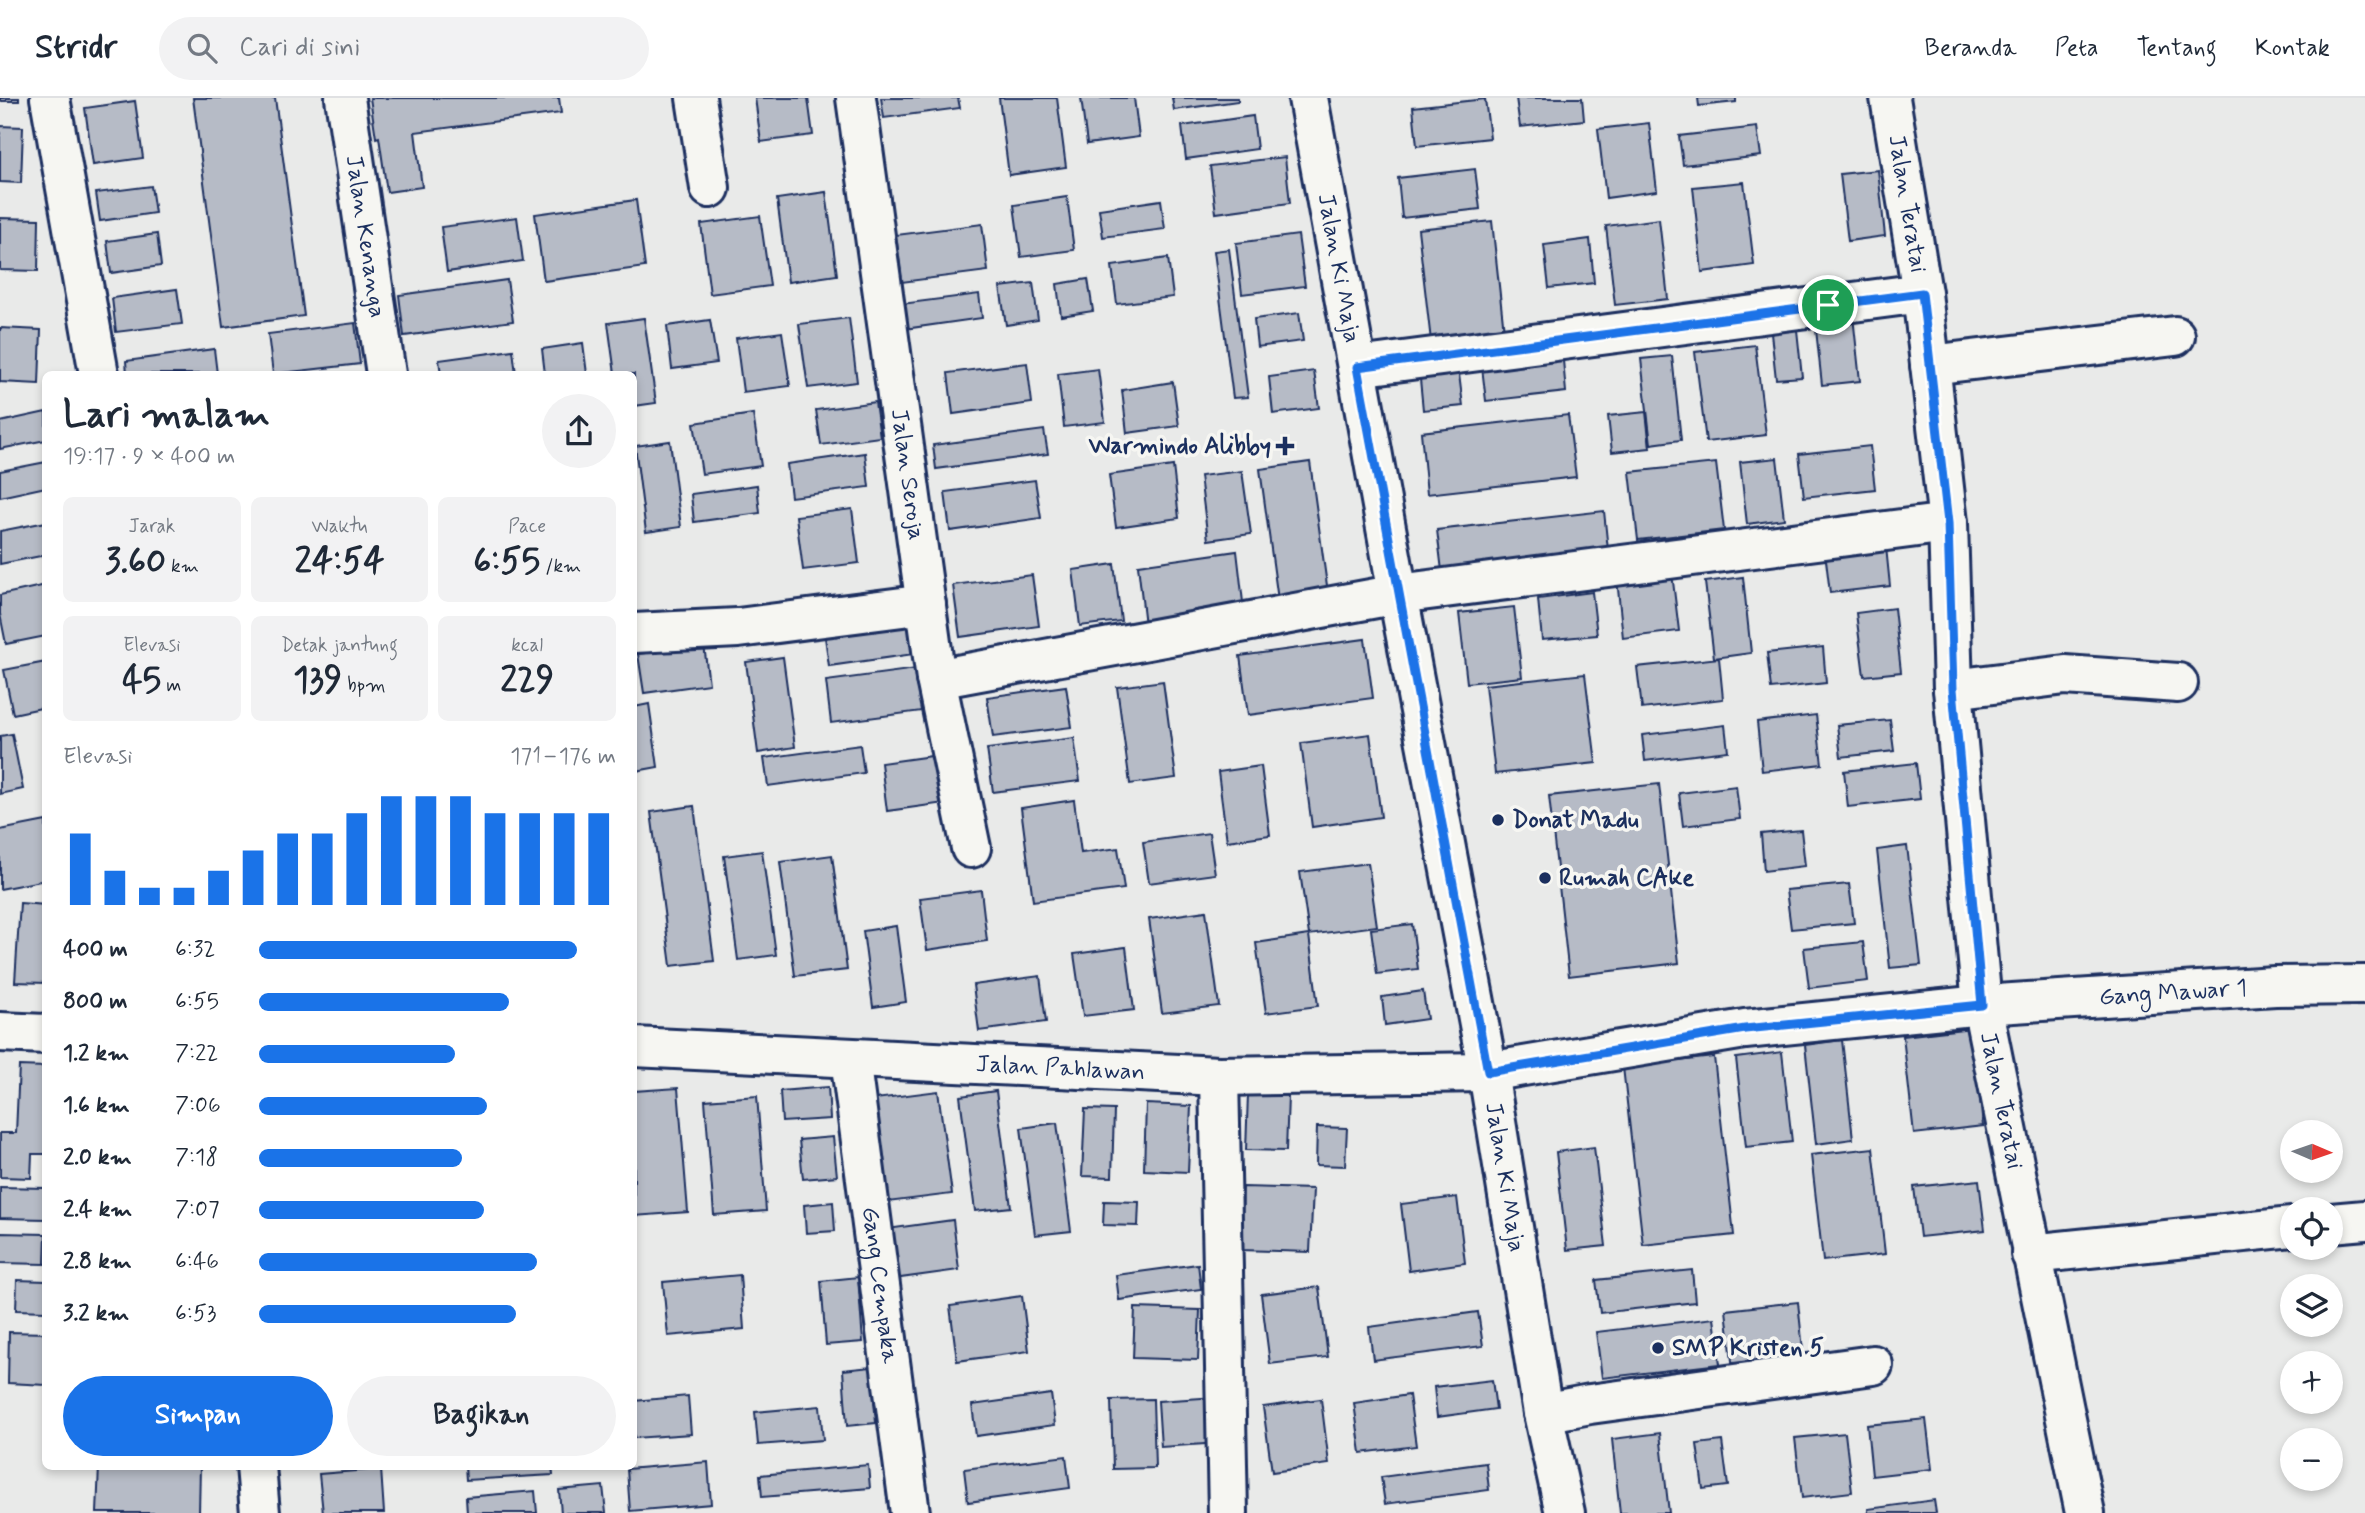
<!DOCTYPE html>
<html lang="id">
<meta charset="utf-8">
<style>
:root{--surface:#fff;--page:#f2f2f3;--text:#1f2937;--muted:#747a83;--line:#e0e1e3;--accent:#1a73e8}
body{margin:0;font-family:Mynerve,sans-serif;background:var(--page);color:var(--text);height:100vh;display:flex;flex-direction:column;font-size:26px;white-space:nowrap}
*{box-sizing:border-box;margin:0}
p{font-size:23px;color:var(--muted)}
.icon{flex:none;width:38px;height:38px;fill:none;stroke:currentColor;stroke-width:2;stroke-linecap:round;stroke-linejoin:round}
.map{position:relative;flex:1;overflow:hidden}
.drawer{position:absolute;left:42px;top:273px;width:595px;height:1099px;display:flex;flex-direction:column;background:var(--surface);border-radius:10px;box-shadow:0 4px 10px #0003}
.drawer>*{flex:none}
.needle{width:46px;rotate:92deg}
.buttons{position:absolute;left:2280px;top:1022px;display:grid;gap:14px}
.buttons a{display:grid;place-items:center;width:63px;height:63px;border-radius:50%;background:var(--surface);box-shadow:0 4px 10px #0003;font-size:35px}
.pin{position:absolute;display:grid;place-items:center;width:60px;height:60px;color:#fff;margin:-30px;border:4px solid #fff;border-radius:50%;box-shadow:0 2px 7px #0007}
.round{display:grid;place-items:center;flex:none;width:74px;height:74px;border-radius:37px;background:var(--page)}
.summary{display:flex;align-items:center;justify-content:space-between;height:119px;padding:0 21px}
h1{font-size:38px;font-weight:700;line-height:52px}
.figures{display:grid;grid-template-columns:repeat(3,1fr);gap:10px;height:119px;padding:7px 21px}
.figures div{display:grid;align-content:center;border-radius:10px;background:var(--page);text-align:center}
.figures b{font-size:35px;font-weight:700}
.figures small{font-size:19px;font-weight:400}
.figures p{font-size:19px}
.chart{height:196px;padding:14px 21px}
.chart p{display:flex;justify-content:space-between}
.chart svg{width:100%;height:126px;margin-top:7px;stroke:var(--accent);stroke-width:6}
.cta{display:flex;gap:14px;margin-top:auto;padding:14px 21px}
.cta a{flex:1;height:80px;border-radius:42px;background:var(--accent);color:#fff;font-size:28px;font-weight:700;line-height:80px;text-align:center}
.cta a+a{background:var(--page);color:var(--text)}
ul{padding:0 21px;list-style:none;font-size:23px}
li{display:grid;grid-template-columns:112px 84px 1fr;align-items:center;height:52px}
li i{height:18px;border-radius:9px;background:var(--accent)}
header{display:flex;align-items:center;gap:42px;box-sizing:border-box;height:98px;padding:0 35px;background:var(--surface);border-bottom:2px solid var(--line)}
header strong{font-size:33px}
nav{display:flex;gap:38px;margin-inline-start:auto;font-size:24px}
.search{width:490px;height:63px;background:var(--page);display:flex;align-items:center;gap:18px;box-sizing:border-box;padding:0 24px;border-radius:38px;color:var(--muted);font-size:26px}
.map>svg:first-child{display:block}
.building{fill:#b6bbc6;stroke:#1b2f5e;stroke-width:2}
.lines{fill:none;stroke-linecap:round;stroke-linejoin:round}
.minor-casing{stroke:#1b2f5e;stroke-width:44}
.major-casing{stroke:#1b2f5e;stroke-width:44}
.minor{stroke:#f6f6f2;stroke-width:38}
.major{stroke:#f6f6f2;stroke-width:38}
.route-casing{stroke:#fff;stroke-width:14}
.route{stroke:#1a73e8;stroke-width:9}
.poi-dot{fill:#1b2f5e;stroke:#f6f6f2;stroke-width:2.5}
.labels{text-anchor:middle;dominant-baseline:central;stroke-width:7;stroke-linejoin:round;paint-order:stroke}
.street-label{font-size:24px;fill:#1b2f5e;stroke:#f6f6f2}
.poi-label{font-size:24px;font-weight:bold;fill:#1b2f5e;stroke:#f6f6f2;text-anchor:start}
</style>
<header>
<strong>Stridr</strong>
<div class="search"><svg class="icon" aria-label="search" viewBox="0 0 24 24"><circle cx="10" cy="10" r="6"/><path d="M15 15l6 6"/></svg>Cari di sini</div>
<nav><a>Beranda</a><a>Peta</a><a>Tentang</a><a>Kontak</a></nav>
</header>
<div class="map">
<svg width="2365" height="1415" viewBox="0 0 2365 1415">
<rect width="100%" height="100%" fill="#e9eae9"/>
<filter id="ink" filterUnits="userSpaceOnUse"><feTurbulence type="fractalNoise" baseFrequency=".0143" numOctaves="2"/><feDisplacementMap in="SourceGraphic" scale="14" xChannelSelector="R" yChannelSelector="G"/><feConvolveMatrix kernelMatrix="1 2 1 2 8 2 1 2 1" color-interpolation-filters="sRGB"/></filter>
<g filter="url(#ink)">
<path class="building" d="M0,0H19V3H0Z
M193,0H275L304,218L223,229Z
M370,0H559L561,15L415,34L422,89L387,94L379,39L376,40Z
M755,0H808L813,37L761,44Z
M881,0H958L960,10L884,20Z
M999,0H1057L1066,69L1009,77Z
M1081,0H1134L1139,39L1087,46Z
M1172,0H1238V3L1174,12Z
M1516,0H1582L1584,22L1520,29Z
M1698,0H1736V4L1699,8Z
M1485,1L1490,40L1417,48L1413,9Z
M135,3L143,60L93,67L85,10Z
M1253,18L1257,51L1186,61L1182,28Z
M1649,25L1657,93L1606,100L1598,31Z
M0,28L23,29L21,85L0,84Z
M1757,29L1761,58L1683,67L1679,38Z
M1285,59L1290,105L1216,115L1210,68Z
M1475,71L1480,111L1402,120L1398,80Z
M1878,72L1885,138L1848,143L1840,76Z
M1744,84L1754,167L1702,174L1693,89Z
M151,88L155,115L100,123L96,95Z
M826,94L837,177L788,184L777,101Z
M1067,99L1074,152L1021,159L1014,107Z
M636,102L645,169L544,183L535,116Z
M1161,102L1165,131L1103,139L1099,111Z
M760,118L770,188L710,196L701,126Z
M517,119L523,163L447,174L441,129Z
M0,120L39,121L38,173L0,172Z
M1659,121L1668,201L1615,207L1606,128Z
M1492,123L1504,234L1431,243L1418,131Z
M982,126L988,173L902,184L896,137Z
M157,136L161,168L111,175L107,143Z
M1298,137L1305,188L1242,196L1236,145Z
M1590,141L1594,185L1549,190L1544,147Z
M1229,151L1248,299L1233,300L1214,153Z
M1168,160L1173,199L1117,206L1112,168Z
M1088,181L1093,213L1061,218L1057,186Z
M507,182L513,223L404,238L399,197Z
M1033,185L1038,222L1006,227L1000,189Z
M177,191L182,226L116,234L112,200Z
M979,196L982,220L904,231L901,206Z
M1852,209L1860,283L1822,287L1814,213Z
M1795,213L1802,279L1776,281L1769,217Z
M1299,215L1303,243L1257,249L1254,221Z
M644,220L656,305L634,308V276H615L608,225Z
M849,220L857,284L808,290L799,226Z
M710,222L717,265L672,271L667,228Z
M355,225L360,266L273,276L268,236Z
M0,230L41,232L39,286L0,284Z
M782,234L790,288L743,294L736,240Z
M583,245L587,276H545L542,251Z
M1755,247L1766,337L1706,344L1695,254Z
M214,251L217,276H127L126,263Z
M513,252L516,276H441L439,262Z
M1562,252L1566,294L1486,303L1481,261Z
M1672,258L1681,342L1651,346L1641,261Z
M1027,265L1032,305L953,316L948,275Z
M1098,271L1105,324L1064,329L1058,276Z
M1314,273L1319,310L1273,316L1269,279Z
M1459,276L1463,308L1423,312L1420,281Z
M1173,284L1179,328L1127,335L1122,292Z
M875,304L880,339L821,347L816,312Z
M46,314V342L0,351V324Z
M1646,314L1650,350L1612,354L1608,318Z
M753,316L761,368L702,376L694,325Z
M1568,317L1576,379L1427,396L1421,334Z
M1044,332L1048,356L936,371L933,347Z
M670,343L681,429L646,434L635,348Z
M1870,348L1875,391L1804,399L1799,356Z
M865,355L869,389L791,399L787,366Z
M1777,360L1784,421L1747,426L1740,364Z
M46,364V389L0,399V373Z
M1310,364L1328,495L1278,502L1260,371Z
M1716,365L1724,432L1638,442L1630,374Z
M1173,368L1179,420L1116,429L1109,377Z
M1242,373L1251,436L1208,442L1200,378Z
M1035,382L1041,420L950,433L945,394Z
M757,387L760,415L694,424L691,396Z
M852,411L859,465L803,472L796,418Z
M1604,413L1609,462L1443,481L1437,432Z
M46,424V457L0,466V433Z
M1885,439L1890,488L1830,495L1824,446Z
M1237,453L1244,513L1145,527L1138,467Z
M1114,466L1121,523L1080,528L1073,472Z
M1672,475L1679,533L1623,540L1617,481Z
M1032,477L1039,528L960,539L953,487Z
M1743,479L1751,555L1714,560L1705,484Z
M46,487V538L6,546L0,516V497Z
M1592,494L1597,537L1542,542L1538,501Z
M1514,509L1522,579L1467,585L1459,515Z
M1894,510L1901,574L1864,578L1856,515Z
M909,520L914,556L829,568L824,532Z
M1365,541L1373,600L1248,617L1240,558Z
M704,547L709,586L644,595L638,556Z
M1823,549L1826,585L1771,591L1767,555Z
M783,559L795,649L758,655L746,564Z
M1719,560L1723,601L1642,611L1637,569Z
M46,564V609L13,616L4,572Z
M916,571L922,613L831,625L826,583Z
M1585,576L1596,665L1495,676L1485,587Z
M1163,583L1176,680L1130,686L1117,589Z
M1066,588L1072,629L993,639L987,599Z
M649,606L658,669L636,673L634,653V609Z
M1816,617L1822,666L1762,673L1757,624Z
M1890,622L1894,653L1841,659L1837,627Z
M1725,627L1728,653L1645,663L1642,637Z
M12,636L23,691L0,696V638Z
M1370,636L1381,719L1312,729L1301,645Z
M1074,640L1080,683L993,694L987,651Z
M860,647L864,675L768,688L764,660Z
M939,657L945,705L887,713L881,665Z
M1916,665L1920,701L1848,709L1844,673Z
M1261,668L1270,737L1227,743L1218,674Z
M1659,686L1679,865L1569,878L1549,698Z
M1736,688L1740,721L1683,728L1679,695Z
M1074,702L1081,755L1118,750L1124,791L1033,803L1021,710Z
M694,708L714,863L671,868L651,714Z
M46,723V782L0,791V732Z
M1801,732L1805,768L1764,773L1761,736Z
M1209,735L1215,776L1149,785L1143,744Z
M1907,748L1921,867L1890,870L1877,752Z
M762,753L776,857L738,862L724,758Z
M832,757L847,872L795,878L780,764Z
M1368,765L1377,828L1309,837L1300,774Z
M1849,786L1854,825L1791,831L1786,792Z
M981,792L987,843L927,852L920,800Z
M20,805L46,807V885L15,884Z
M1206,813L1219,908L1162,915L1149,821Z
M1412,826L1418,871L1377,876L1371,831Z
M896,828L906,904L873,909L863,833Z
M1309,837L1318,908L1266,915L1256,845Z
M1863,844L1868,883L1809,890L1804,850Z
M1126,849L1134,912L1083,918L1074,856Z
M1040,878L1046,924L979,933L973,887Z
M1423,893L1427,921L1385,927L1382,899Z
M1972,930L1983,1028L1914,1036L1903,938Z
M1842,942L1853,1041L1816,1046L1805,947Z
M1782,954L1792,1044L1746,1049L1736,960Z
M1714,959L1734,1137L1643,1147L1623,969Z
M19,968L46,969V1056H32L31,1080L0,1079V1035H16Z
M828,989L830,1021L782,1024L780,993Z
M678,990L688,1114L634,1118V993Z
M938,993L952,1096L888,1104L875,1001Z
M996,993L1011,1109L975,1113L960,998Z
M1248,996L1288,998L1286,1053L1246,1052Z
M757,998L766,1113L714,1117L705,1002Z
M1146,1006L1191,1008L1188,1074L1144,1072Z
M1085,1011L1114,1012L1112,1079L1082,1078Z
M1057,1025L1071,1133L1035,1137L1021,1030Z
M1317,1029L1347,1030L1345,1068L1316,1067Z
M833,1039L837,1078L803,1081L799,1042Z
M1594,1049L1606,1148L1567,1152L1556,1054Z
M1873,1050L1885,1156L1823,1163L1811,1057Z
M1979,1082L1985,1132L1920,1139L1914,1089Z
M0,1089L46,1090V1121L0,1120Z
M1243,1089L1313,1091L1310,1154L1241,1152Z
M1457,1099L1465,1165L1409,1173L1401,1106Z
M1104,1103L1139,1104L1138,1128L1103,1127Z
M833,1104L835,1133L806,1135L804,1107Z
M953,1122L959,1172L893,1181L887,1131Z
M0,1135L46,1136L45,1166L0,1165Z
M1198,1166L1201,1191L1119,1202L1116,1177Z
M1692,1172L1695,1204L1600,1215L1596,1182Z
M740,1177L744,1231L668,1238L663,1184Z
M858,1179L863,1244L826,1247L821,1183Z
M17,1182L46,1183V1213L16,1212Z
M1319,1189L1328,1259L1270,1266L1261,1196Z
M1022,1198L1029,1253L957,1263L950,1208Z
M1798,1204L1805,1271L1734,1280L1726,1212Z
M1135,1210L1200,1212L1198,1262L1133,1260Z
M1478,1214L1483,1248L1373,1262L1369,1229Z
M1714,1220L1720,1266L1602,1280L1596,1234Z
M9,1234L46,1235V1287L8,1285Z
M871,1269L876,1325L847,1328L843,1272Z
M1492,1282L1496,1311L1437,1319L1434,1289Z
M1051,1296L1055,1327L976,1338L972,1307Z
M1409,1297L1416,1348L1361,1355L1354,1305Z
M688,1298L691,1336L634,1340V1303Z
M1216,1299L1220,1345L1161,1349L1158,1303Z
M1153,1301L1155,1370L1113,1371L1111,1302Z
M1321,1301L1329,1366L1272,1374L1263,1309Z
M820,1308L823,1342L758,1347L755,1314Z
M1926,1321L1932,1371L1872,1378L1867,1327Z
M1660,1335L1669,1415H1620L1612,1341Z
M1845,1335L1852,1394L1802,1400L1795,1340Z
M1722,1343L1728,1388L1703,1391L1697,1346Z
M1066,1358L1070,1390L968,1404L964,1371Z
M708,1364L711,1406L630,1413L627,1371Z
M1486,1365L1489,1392L1385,1406L1381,1379Z
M868,1367L870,1390L762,1399L760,1377Z
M99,1368H200L199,1415H97Z
M465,1368H552L553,1377L466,1382Z
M381,1371L384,1415H323L319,1376Z
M603,1388L606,1415H561L559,1392Z
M535,1393L537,1415H467L466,1399Z
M1934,1402L1936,1415H1868V1411Z"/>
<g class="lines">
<defs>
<g id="minor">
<path d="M50,0L99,276"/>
<path id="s1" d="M345,0L386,276"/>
<path d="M696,0L710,90"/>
<path id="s2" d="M856,0L936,581L971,750"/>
<path id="s3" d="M1890,0L1922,195L1948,425L1953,591L1982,907L2085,1415"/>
<path d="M1930,267L2175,238"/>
<path d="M1357,269L1922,195"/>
<path d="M634,535L738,530L926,506"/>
<path d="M936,581L1398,496L1948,425"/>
<path d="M1953,591L2065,577L2178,585"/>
<path d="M0,934L46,936"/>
<path id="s4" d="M634,949L1219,978L1488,974L1745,931L1982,907L2275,888L2365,887"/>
<path id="s5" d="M850,960L910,1415"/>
<path d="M1219,978L1228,1415"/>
<path d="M2331,1125L2365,1122"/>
<path d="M2031,1156L2292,1129"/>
<path d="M1543,1315L1590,1306L1873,1267"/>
<path d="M256,1368L260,1415"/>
</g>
<g id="major">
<path id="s6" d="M1308,0L1398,496L1488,974L1543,1315L1565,1415"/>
</g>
</defs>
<use href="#minor" class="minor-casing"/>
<use href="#major" class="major-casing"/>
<use href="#minor" class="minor"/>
<use href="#major" class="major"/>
</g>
</g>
<g class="lines" filter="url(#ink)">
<defs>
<path id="route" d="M1922,195L1948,425L1953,591L1982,907L1745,931L1488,974L1357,269Z"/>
</defs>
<use href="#route" class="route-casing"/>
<use href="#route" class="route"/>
</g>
<g class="poi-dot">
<path d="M1281.5 337.5h7v7h7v7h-7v7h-7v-7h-7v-7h7z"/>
<circle cx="1498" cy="722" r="7"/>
<circle cx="1545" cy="780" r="7"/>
<circle cx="1658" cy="1250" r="7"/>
</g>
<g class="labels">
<g class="street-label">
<text stroke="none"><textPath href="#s3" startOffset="107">Jalan Teratai</textPath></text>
<text stroke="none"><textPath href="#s1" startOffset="140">Jalan Kenanga</textPath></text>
<text stroke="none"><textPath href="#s6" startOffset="173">Jalan Ki Maja</textPath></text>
<text stroke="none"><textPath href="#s2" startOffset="380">Jalan Seroja</textPath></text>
<text stroke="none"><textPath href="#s4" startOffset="1545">Gang Mawar 1</textPath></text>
<text stroke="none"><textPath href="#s4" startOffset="427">Jalan Pahlawan</textPath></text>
<text stroke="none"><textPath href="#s3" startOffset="1010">Jalan Teratai</textPath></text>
<text stroke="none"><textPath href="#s6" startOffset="1097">Jalan Ki Maja</textPath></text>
<text stroke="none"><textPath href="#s5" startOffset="229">Gang Cempaka</textPath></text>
</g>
<g class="poi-label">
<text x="1271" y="348" text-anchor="end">Warmindo Alibby</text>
<text x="1512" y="722">Donat Madu</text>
<text x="1559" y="780">Rumah CAke</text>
<text x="1672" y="1250">SMP Kristen 5</text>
</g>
</g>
</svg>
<div class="buttons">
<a><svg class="needle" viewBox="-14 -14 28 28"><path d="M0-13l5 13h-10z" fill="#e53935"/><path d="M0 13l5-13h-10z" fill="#747a83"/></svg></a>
<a><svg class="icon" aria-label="locate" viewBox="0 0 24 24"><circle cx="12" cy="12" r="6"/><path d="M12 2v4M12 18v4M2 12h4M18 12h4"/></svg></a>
<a><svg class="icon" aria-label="layers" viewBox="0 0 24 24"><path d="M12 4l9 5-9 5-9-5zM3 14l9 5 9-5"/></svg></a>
<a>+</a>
<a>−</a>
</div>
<div class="pin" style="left:1828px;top:207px;background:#1e9e55"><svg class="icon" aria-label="arrive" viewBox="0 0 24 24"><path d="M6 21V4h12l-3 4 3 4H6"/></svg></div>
<section class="drawer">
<div class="summary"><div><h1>Lari malam</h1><p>19:17 · 9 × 400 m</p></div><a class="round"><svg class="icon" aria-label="share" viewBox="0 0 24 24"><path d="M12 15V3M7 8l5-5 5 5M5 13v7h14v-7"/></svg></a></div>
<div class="figures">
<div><p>Jarak</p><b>3.60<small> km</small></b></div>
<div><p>Waktu</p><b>24:54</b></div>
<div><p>Pace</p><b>6:55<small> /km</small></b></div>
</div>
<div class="figures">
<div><p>Elevasi</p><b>45<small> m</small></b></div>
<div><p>Detak jantung</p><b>139<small> bpm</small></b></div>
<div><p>kcal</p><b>229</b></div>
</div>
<div class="chart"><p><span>Elevasi</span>171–176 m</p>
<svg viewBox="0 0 160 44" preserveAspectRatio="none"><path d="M5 44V19M15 44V32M25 44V38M35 44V38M45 44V32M55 44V25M65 44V19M75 44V19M85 44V12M95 44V6M105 44V6M115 44V6M125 44V12M135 44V12M145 44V12M155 44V12"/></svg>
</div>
<ul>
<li><b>400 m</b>6:32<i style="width:89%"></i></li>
<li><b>800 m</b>6:55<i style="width:70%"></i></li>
<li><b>1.2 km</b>7:22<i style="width:55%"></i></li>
<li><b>1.6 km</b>7:06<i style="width:64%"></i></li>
<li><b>2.0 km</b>7:18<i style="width:57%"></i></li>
<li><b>2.4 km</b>7:07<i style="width:63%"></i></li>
<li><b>2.8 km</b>6:46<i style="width:78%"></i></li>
<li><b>3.2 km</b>6:53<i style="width:72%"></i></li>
</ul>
<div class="cta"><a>Simpan</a><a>Bagikan</a></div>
</section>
</div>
